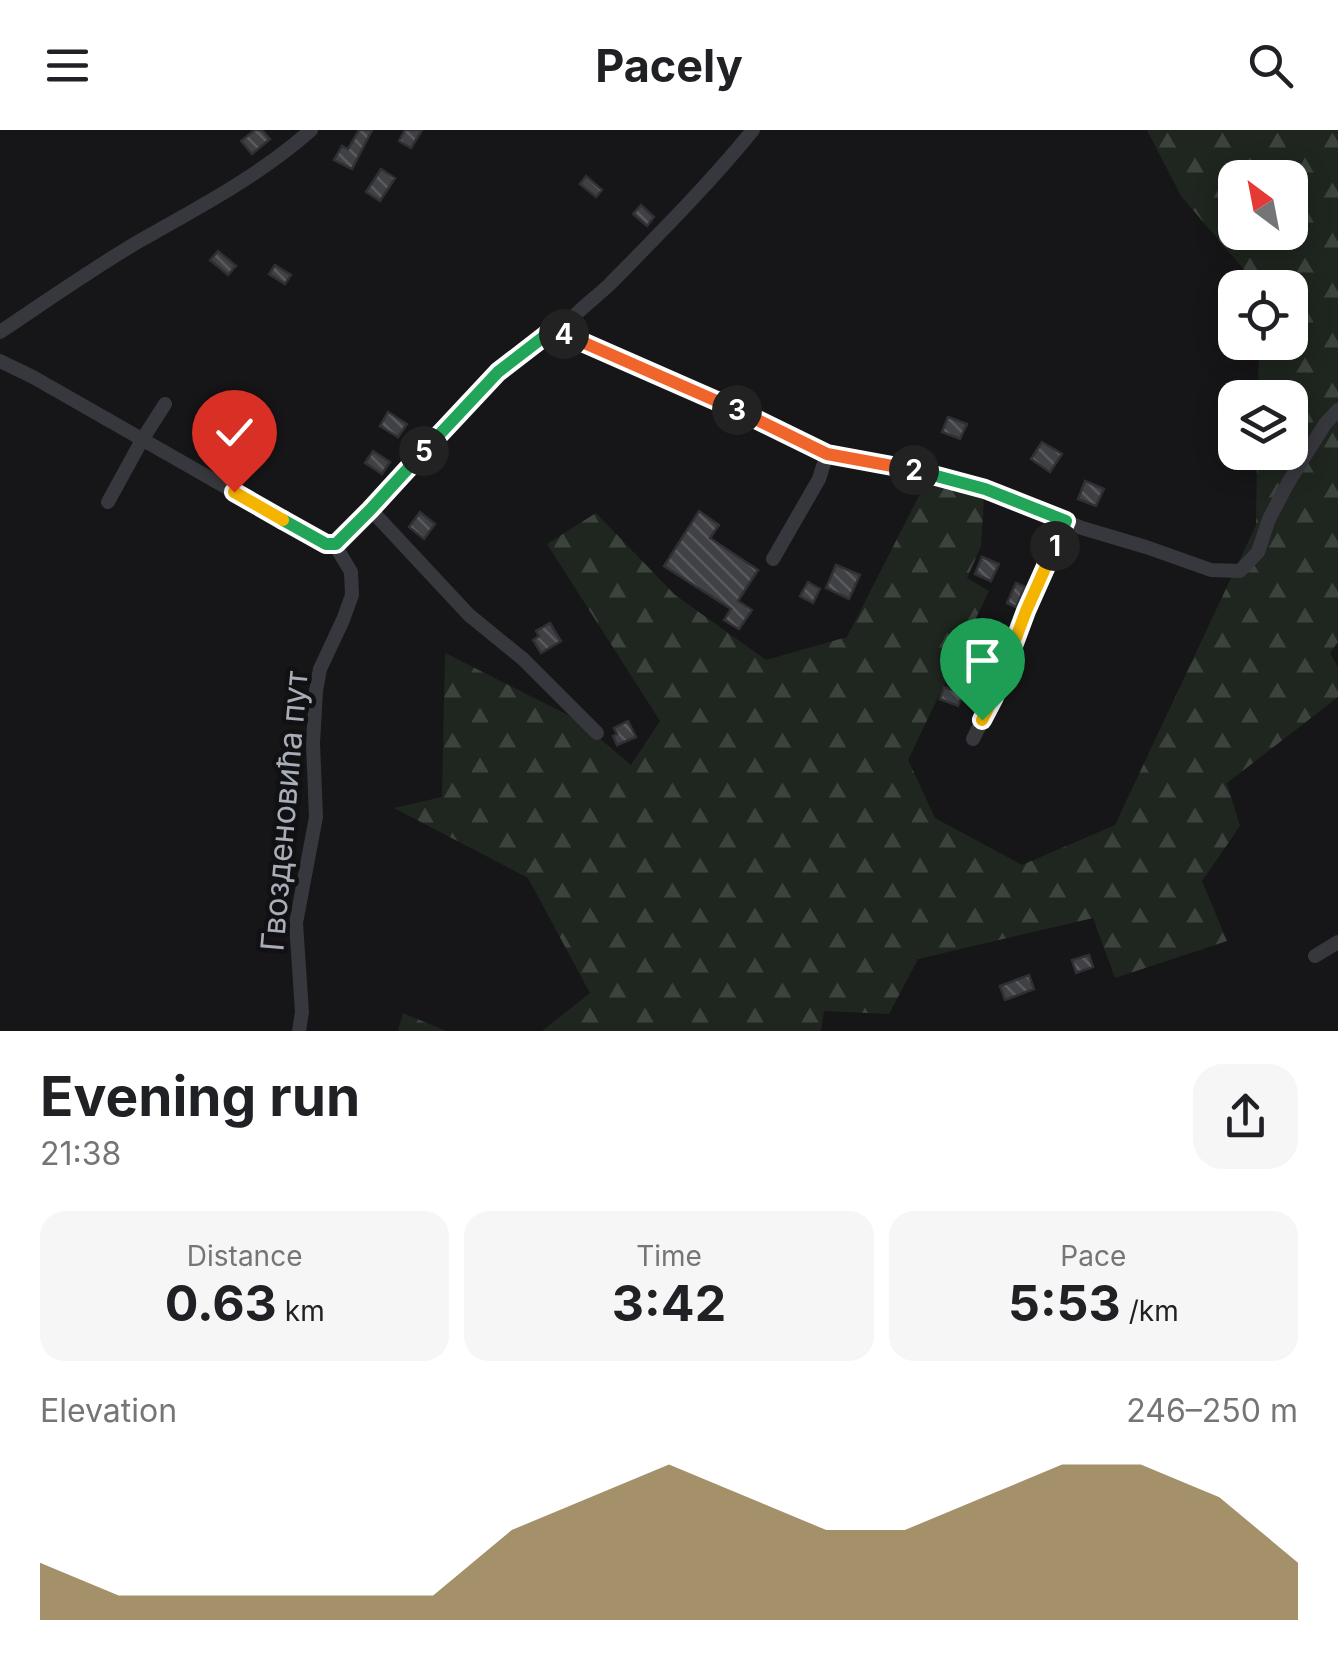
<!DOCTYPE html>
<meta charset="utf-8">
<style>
:root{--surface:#fff;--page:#f6f6f6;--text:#202124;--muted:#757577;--accent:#7e622b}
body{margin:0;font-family:Inter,sans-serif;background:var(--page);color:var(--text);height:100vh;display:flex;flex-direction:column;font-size:38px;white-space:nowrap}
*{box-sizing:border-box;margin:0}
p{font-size:32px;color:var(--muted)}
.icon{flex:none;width:55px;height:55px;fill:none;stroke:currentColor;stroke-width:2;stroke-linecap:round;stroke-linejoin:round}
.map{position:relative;height:901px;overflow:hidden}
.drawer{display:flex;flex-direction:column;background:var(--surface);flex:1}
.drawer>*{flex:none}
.needle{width:65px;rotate:328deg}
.tools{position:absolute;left:1218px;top:30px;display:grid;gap:20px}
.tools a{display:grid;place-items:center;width:90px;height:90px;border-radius:20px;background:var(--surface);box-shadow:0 5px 25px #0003;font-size:50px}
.pin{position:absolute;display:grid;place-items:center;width:85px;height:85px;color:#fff;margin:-102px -42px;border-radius:50% 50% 50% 0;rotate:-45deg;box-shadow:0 0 10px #0007}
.pin .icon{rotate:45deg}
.km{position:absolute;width:50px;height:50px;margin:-25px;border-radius:50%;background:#222;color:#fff;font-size:28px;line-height:50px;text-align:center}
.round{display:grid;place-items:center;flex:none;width:105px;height:105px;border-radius:30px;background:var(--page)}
.overview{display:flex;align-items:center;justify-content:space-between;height:170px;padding:0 40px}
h1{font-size:55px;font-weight:700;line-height:75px}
.figures{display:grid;grid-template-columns:repeat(3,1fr);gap:15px;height:170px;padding:10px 40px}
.figures div{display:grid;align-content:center;border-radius:25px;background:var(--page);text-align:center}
.figures b{font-size:50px;font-weight:700}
.figures small{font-size:28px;font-weight:400}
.figures p{font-size:28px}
.chart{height:280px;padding:20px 40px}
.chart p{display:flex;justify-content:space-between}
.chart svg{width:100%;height:180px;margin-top:10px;fill:var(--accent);opacity:.7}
header{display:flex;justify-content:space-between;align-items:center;height:130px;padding:0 40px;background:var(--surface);font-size:45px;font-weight:700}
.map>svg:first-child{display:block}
.forest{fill:url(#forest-firs);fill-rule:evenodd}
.building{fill:url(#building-back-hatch);stroke:#303034;stroke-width:2.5}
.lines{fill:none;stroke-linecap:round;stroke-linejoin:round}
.minor{stroke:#37383d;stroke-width:14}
.split-1-casing{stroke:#fff;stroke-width:20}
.split-2-casing{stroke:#fff;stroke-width:20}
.split-3-casing{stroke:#fff;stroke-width:20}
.split-4-casing{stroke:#fff;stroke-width:20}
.split-5-casing{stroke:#fff;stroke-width:20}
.split-6-casing{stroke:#fff;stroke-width:20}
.split-7-casing{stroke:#fff;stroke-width:20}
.split-1{stroke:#f5b400;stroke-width:12}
.split-2{stroke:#22a559;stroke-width:12}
.split-3{stroke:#f0652b;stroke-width:12}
.split-4{stroke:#f0652b;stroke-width:12}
.split-5{stroke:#22a559;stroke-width:12}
.split-6{stroke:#22a559;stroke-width:12}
.split-7{stroke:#f5b400;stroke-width:12}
.labels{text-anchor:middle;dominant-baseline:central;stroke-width:9;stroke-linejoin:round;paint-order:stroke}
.street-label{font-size:32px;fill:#a8adb8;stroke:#111113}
</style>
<header><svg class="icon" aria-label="menu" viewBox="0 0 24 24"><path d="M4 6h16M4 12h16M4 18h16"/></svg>Pacely<svg class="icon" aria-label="search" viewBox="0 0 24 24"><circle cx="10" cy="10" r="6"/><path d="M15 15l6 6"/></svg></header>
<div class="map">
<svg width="1338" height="901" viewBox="0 0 1338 901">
<defs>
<pattern id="forest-firs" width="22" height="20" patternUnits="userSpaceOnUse" patternTransform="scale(2.5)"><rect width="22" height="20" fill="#1e261f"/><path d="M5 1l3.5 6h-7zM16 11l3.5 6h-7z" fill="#3c433d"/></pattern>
<pattern id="building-back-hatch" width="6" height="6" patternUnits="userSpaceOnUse" patternTransform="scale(2.5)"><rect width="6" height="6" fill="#404145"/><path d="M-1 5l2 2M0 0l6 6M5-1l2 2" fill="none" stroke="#595a5e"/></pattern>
</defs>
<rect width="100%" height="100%" fill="#161618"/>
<path class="forest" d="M1147,0H1338V512L1330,523L1338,537V567L1227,653L1240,696L1202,751L1227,811L1115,848L1093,788L918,829L889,884L824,881L821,901H542L590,863L528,748L394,678L442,667L445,523L578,590L631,635L660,591L547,414L596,383L675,465L766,530L847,507L926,352L984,368L981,416L967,448L989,461L908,630L935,688L1022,735L1115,695L1256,395L1257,323L1290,322V268L1258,267L1259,213L1290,212V158L1259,157L1181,66ZM1235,48H1290V102H1235Z
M403,883L446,901H398Z"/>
<path class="building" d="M255,0H262L270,9L252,24L241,11Z
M359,0H372L352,39L334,30L342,16L348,19Z
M405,0H422L411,18L399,11Z
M381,39L395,48L380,71L366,62Z
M586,46L602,60L596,67L580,54Z
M641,75L654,87L647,96L633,84Z
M218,121L236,136L228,145L210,130Z
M275,135L291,145L285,154L269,144Z
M388,282L407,294L398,307L380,296Z
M948,287L967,294L960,309L942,302Z
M1042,312L1062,324L1050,342L1031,329Z
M373,321L390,332L382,344L365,333Z
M1085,351L1104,359L1096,376L1078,369Z
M699,381L719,395L710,408L758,440L738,471L752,480L739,499L724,490L731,479L664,436Z
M420,382L435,394L424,409L409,397Z
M982,427L999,434L991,451L975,444Z
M836,435L860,445L849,469L826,458Z
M808,452L820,459L813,473L800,466Z
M1016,453L1025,457L1016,477L1007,473Z
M550,493L561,511L541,523L533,510L539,506L536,501Z
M944,557L963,564L958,576L940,569Z
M628,591L636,607L617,615L613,606L617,604L614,598Z
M1089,825L1093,837L1076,843L1072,830Z
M1029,845L1034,859L1005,870L1000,856Z"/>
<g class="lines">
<path class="minor" d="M0,202C45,172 89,141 136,113C197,78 258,47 311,0
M559,202C574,183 593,170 610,154C659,104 709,54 753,0
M0,231L33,247L329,416L342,410C367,384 392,357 416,330C444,299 520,207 559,202L596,220L706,265L827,324L900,336L985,359L1082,398L1146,417L1211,440L1240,441L1258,422L1269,389L1288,353L1325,294L1338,280
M108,372L142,310L165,274
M371,380L469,485L523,529L597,603
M773,429L819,349L827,324
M973,609L994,567L1026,481L1066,391
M1315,826L1338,812
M299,901L302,882L296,793L316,687L313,613L316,561L320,539L343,490L352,465L351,442L335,415"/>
</g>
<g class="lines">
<defs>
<path id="split-1" d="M982,590L994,567L1026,481L1055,416"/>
<path id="split-2" d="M914,340L985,359L1066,391L1055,416"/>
<path id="split-3" d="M737,280L827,324L914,340"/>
<path id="split-4" d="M564,204L737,280"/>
<path id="split-5" d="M424,321L498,242L546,205L554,202L564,204"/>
<path id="split-6" d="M283,390L326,414H336L370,380L424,321"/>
<path id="split-7" d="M234,362L283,390"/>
</defs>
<use href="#split-1" class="split-1-casing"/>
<use href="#split-2" class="split-2-casing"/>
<use href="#split-3" class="split-3-casing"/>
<use href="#split-4" class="split-4-casing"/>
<use href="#split-5" class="split-5-casing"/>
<use href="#split-6" class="split-6-casing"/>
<use href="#split-7" class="split-7-casing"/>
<use href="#split-1" class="split-1"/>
<use href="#split-2" class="split-2"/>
<use href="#split-3" class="split-3"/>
<use href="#split-4" class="split-4"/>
<use href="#split-5" class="split-5"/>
<use href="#split-6" class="split-6"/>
<use href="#split-7" class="split-7"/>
</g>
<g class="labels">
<g class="street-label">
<text transform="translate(284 681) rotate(-85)">Гвозденовића пут</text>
</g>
</g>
</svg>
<div class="tools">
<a><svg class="needle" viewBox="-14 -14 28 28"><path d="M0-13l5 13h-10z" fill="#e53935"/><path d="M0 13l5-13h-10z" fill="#757577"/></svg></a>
<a><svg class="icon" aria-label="locate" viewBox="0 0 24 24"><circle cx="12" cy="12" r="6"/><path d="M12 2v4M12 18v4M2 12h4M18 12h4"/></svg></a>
<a><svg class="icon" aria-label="layers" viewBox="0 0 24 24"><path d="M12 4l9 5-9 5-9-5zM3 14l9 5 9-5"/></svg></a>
</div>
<div class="pin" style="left:982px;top:590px;background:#1e9e55"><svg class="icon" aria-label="arrive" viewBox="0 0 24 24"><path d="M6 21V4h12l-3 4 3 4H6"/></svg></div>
<div class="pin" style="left:234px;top:362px;background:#d93025"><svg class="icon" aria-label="check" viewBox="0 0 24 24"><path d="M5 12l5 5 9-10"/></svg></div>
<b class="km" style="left:1055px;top:416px">1</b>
<b class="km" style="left:914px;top:340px">2</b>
<b class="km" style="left:737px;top:280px">3</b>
<b class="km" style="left:564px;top:204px">4</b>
<b class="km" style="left:424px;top:321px">5</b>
</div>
<section class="drawer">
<div class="overview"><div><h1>Evening run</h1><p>21:38</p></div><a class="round"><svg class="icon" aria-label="share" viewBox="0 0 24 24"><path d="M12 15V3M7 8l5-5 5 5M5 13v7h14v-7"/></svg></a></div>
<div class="figures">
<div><p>Distance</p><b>0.63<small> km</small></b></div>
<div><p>Time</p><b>3:42</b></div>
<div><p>Pace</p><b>5:53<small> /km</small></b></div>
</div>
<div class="chart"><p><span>Elevation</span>246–250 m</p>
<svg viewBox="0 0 160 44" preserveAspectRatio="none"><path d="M0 44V30L10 38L20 38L30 38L40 38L50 38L60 22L70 14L80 6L90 14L100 22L110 22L120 14L130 6L140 6L150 14L160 30V44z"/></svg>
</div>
</section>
